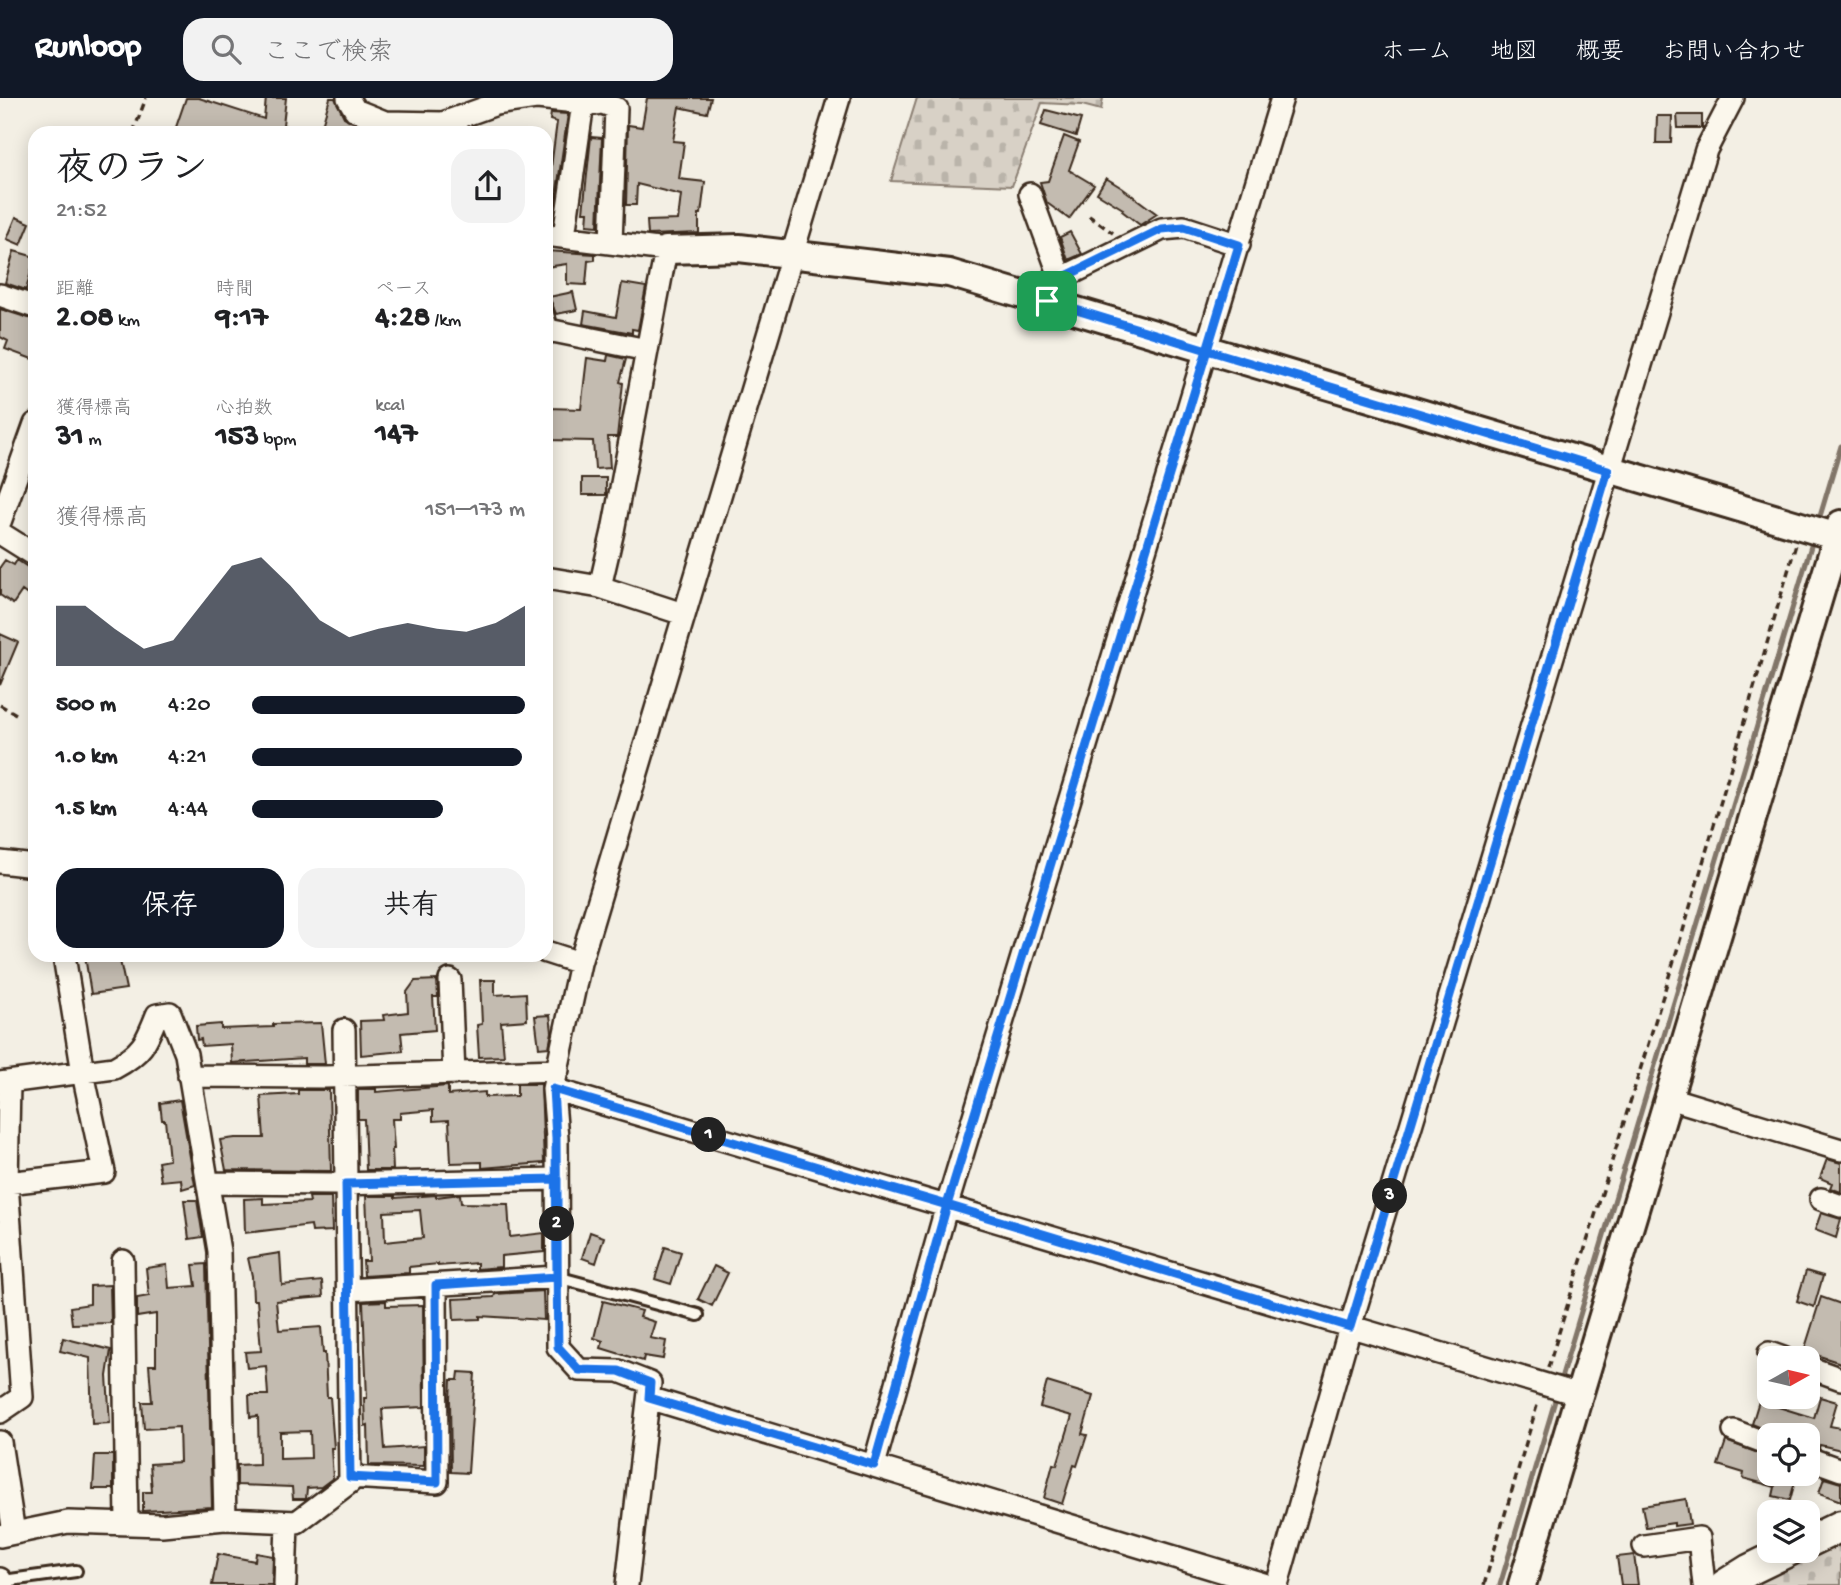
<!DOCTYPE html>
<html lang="ja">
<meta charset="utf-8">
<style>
:root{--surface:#fff;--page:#f2f2f2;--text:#202124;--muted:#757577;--accent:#111827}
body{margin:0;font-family:"Gochi Hand","Klee One",sans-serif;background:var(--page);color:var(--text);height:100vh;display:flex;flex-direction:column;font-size:26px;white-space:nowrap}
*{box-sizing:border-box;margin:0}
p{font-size:23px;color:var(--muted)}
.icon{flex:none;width:38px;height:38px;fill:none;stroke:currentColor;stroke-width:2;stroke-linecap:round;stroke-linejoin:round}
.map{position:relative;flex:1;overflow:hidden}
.side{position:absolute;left:28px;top:28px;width:525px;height:836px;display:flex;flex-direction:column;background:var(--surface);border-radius:21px;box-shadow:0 4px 18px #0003}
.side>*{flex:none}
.needle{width:46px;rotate:82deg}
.buttons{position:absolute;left:1757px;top:1248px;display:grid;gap:14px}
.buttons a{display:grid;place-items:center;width:63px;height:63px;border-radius:14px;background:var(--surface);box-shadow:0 4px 18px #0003;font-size:35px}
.pin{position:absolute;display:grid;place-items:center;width:60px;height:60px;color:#fff;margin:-30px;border-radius:14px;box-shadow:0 4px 10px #0006}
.km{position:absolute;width:35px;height:35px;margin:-18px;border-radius:50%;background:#222;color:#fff;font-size:19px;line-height:35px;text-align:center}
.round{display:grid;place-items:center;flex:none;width:74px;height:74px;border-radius:21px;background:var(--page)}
.overview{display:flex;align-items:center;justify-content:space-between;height:119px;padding:0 28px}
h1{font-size:38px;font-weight:700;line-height:52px}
.figures{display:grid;grid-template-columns:repeat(3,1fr);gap:10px;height:119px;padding:7px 28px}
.figures div{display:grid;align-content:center}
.figures b{font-size:30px;font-weight:700}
.figures small{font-size:19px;font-weight:400}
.figures p{font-size:19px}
.chart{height:196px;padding:14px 28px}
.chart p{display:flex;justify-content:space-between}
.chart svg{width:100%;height:126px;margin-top:7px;fill:var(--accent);opacity:.7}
.button{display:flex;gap:14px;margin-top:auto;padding:14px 28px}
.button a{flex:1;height:80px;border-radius:21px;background:var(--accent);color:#fff;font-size:28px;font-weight:700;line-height:80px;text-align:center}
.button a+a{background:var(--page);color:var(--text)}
ul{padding:0 28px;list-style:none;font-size:23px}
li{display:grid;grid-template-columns:112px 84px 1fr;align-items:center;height:52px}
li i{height:18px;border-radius:9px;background:var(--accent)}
header{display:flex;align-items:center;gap:42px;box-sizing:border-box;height:98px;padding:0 35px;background:var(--accent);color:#fff}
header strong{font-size:33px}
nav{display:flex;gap:38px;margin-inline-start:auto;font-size:24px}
.search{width:490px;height:63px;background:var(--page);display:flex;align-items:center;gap:18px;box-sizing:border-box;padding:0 24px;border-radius:21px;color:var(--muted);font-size:26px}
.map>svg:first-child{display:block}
.cemetery{fill:url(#cemetery-stones);stroke:#8a7e72;stroke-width:2}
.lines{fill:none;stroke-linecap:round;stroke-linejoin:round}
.stream{stroke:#817468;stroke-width:5}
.building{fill:#c3bbb0;stroke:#3b2a1e;stroke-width:2;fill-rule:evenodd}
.service-casing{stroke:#3b2a1e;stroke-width:16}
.minor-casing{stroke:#3b2a1e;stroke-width:26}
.tertiary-casing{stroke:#3b2a1e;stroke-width:32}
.secondary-casing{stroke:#3b2a1e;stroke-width:35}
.path{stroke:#3b2a1e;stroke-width:3.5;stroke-dasharray:7 5;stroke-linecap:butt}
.service{stroke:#fbf7ec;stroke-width:10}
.minor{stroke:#fbf7ec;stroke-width:21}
.tertiary{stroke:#fbf7ec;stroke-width:26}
.secondary{stroke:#fbf7ec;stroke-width:30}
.route-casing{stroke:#fff;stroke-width:14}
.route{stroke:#1a73e8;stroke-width:9}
</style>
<header>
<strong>Runloop</strong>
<div class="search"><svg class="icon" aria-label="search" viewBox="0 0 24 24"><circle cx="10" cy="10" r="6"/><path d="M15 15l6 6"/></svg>ここで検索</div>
<nav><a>ホーム</a><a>地図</a><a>概要</a><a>お問い合わせ</a></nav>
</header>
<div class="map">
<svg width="1841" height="1487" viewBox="0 0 1841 1487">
<defs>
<pattern id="cemetery-stones" width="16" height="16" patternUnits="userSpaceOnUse" patternTransform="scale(1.75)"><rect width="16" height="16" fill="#d8d1c6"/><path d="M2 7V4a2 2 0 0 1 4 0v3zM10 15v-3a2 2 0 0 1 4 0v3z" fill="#bab4aa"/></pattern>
</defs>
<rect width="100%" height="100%" fill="#f3efe4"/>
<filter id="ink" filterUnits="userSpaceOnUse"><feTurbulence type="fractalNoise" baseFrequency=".0143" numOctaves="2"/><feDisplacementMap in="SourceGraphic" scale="14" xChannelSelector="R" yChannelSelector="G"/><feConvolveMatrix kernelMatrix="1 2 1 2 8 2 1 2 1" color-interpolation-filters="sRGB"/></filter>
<g filter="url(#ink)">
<path class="cemetery" d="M917,0H1103L1101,12L1082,7L1042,5L1012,88L891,83Z
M1837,1444L1841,1452V1487H1747Z"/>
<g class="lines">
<path class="stream" d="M1818,425L1841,348
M1559,1287L1814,438
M1500,1487L1557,1296"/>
</g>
<path class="building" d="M186,0H199L264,21L266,0H286L283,27L299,32V35H174Z
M330,0H335L344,19L362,29L360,35H350L322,27Z
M647,0H711L707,15L679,9L673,43L684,44L679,81L705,84L701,116H699V135L648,137L647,123L678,122L681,97L637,86L636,107H626L628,27L642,29Z
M1046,12L1081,21L1076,38L1041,27Z
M551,15L568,16L555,106L546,104V77H550L557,24L550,22Z
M1677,17H1702V30H1678Z
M1657,18H1672L1671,45H1656Z
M1064,38L1079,44L1069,72L1094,87L1069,121L1047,105L1040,84L1048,83Z
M591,39L602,40L598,128L587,127L588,114H583Z
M1106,80L1122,90L1157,116L1140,127L1122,113L1123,111L1097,95Z
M16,119L30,125L21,147L7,141Z
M1070,134L1082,156L1068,162L1060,139Z
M14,153L35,159L26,192L5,185Z
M546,153L595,156V162L588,163L586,187L567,186V166L546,169Z
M622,185L646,189L638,232L632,231V235L583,226L585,213L616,219Z
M573,194L577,212L556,216L549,199Z
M0,211L35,222V262L5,251L8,243L0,239Z
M608,257L626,261L620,284L623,285L617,339H608L610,370L595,371L593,343L547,342L548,310L581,311L587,260L607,263Z
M582,380H606V397H582Z
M5,462L14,467L17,462L35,474V490L29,498L22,493L13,506L0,497V469Z
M0,536L18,544L0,587Z
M85,858H119L126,891L91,896Z
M437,882L438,899H433L435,932L401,935L403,953L361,957L360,923L384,922L383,917L408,914L407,894L415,883Z
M480,882H495V897L526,895L527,922L501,924L504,958L479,959L477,927L482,926Z
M550,917L552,934L549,949L539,950L535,918Z
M321,925L325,966H304V960L232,965L231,946L202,948L201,941L197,942L196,928L221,926V931L273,929V926Z
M517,986H541L544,1065L482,1070V1064L451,1065L449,1022L433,1023V1012L400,1015V1021H392L394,1051H392L393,1072H366L364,1021H358V991H376V994L448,988V997L485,994V999L517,998Z
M298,992H329L331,1073L226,1072L220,1042L235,1040H264L261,998L298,996Z
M180,1002L195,1087L182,1091L181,1081L161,1083L158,1064L169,1062L165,1022H162L160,1005Z
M1827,1061L1841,1065V1094L1830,1090L1832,1085L1820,1080Z
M460,1096L461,1105L508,1106L510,1139L544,1135V1154L501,1158V1169L477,1171V1165L438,1168V1166L409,1169V1175L364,1178L363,1163H369L366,1098H395V1100L436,1097V1099ZM420,1112L423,1140L385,1144L384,1114Z
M309,1099H331L332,1133L312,1134L311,1127L245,1135L244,1101L263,1100V1106L310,1104Z
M184,1102H197L203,1139L189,1141Z
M1821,1115L1841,1121L1836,1140L1815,1132Z
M590,1134L604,1139L596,1165L582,1160Z
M665,1149L681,1154L671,1186L655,1181Z
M280,1155L282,1187L322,1183L323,1199L276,1203L279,1232L321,1229L323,1255H325L327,1299H330L334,1350H331L333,1380L321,1389L307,1390L306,1401H293L292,1389L237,1387V1367L259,1366L258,1318L250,1319L249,1297H268L266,1268L247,1270L245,1254L261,1253L257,1202H253L252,1178L248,1160ZM310,1333L311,1360L280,1361V1334Z
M206,1166L212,1409L143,1413V1394H152L150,1366L180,1364L179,1329L144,1331L142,1304H152L149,1267H156V1216L137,1219V1200L149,1198L146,1170L167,1167L169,1190L196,1188L193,1167Z
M714,1168L728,1175L712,1208L698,1201Z
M1806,1173L1823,1178L1814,1209L1797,1203Z
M110,1187L111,1225L72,1226L70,1209L90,1206V1188Z
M543,1193L544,1222L480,1218V1221L454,1222L453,1201L494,1199L495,1196Z
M1821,1199L1841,1206V1265L1804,1253Z
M386,1203V1208L423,1207L424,1309L382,1311L385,1351L424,1348V1368L369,1367L368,1327L365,1328L364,1300H367L363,1204Z
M603,1203L642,1213L640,1219L655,1224L650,1240L666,1243L663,1261L644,1258L643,1263L601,1250L603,1243L594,1240Z
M63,1240L111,1252L107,1278L110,1325L92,1326L90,1260L60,1253Z
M459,1274L475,1275L468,1375L451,1374L450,1301L451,1282H458Z
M1047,1284L1093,1298L1082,1336L1087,1337L1077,1368L1074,1367L1062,1406L1044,1400L1053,1366L1057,1367L1072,1318L1040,1309Z
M1820,1299L1837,1304L1830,1328L1841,1330V1352L1820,1347L1819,1350L1808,1347V1337H1778L1752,1326L1759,1303L1814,1320Z
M1726,1343L1769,1359L1766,1372L1769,1373V1376L1796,1380L1790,1402L1773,1398L1775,1389L1743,1380L1744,1375L1718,1367Z
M95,1357H113V1391H93Z
M1824,1380L1841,1385V1403L1819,1395Z
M1686,1401L1690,1426L1674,1428V1425L1646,1429L1642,1408Z
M256,1455L273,1458L272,1487H212L218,1456L255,1463Z
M1634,1457L1638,1487H1621L1617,1459Z"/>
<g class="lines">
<defs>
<path id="service" d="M546,209L553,233
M557,1179L698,1217
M3,1483L76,1473"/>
<path id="minor" d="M348,0L355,12L385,24L381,35
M537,0L596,6
M606,0L605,6L616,10L611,145
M385,24L443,25L496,6L536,0
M1030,96L1061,181
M546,137L666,152L613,433L600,489L546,480
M564,138L583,5
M0,197L35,209
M1047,203L1056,183L1162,131L1184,129L1239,147
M546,235L553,233L647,252
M0,424L35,326
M0,435L35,457
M600,489L683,516
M0,764L35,768
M546,854L580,865
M450,882L454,976
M189,978L325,979L558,972
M0,985L114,970C142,955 146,945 157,917L170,915L186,956L219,1153L225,1421L162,1427L68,1424L0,1438
M553,991L1580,1297
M1669,1000L1841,1052
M7,1085L104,1074L83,975L64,858
M208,1085L336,1086L557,1081
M1821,1101L1841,1108
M123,1163L127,1425
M347,1192L557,1179
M1769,1255L1783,1260
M1808,1269L1841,1281
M649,1300L1267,1487
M0,1314L22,1299L7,1085L9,985
M1734,1333L1769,1346
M0,1344L14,1435
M1808,1360L1841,1372
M874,1367L947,1107L1282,0
M350,1379L437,1384L436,1187
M225,1421L297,1424L350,1384L344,932
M1644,1448L1699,1440L1704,1487
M0,1481L4,1487
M285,1487L287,1424
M627,1487L650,1285L619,1273L579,1272L558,1249L557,1040L553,991L580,865L839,0
M1277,1487L1350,1229L1706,52L1733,0"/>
<path id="tertiary" d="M666,152L739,150L949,175L1841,440
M1522,1487L1841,426"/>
<path id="secondary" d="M1808,1444L1841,1428
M1725,1487L1749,1472L1790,1452"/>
</defs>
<use href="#service" class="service-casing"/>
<use href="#minor" class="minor-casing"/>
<use href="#tertiary" class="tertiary-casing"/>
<use href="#secondary" class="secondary-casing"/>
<path class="path" d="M133,35L146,0
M1089,118L1113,135
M0,607L16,616
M1548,1270L1683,833L1796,446
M1484,1487L1538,1304"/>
<use href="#service" class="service"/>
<use href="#minor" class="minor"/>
<use href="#tertiary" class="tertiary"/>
<use href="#secondary" class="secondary"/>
</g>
</g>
<g class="lines" filter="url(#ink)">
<defs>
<path id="route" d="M1047,203L1207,252L947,1107L553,991L556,1040L557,1179L436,1187L437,1384L350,1379L346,1086L557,1081C557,1137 557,1193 558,1249L579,1272L619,1273L650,1285L649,1300L874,1367L947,1107L1350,1229L1608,372L1207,252L1239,147L1184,129L1162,131L1056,183L1047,203"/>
</defs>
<use href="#route" class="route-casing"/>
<use href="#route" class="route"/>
</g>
</svg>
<div class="buttons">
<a><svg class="needle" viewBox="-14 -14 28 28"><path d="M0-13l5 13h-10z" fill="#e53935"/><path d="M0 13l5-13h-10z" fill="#757577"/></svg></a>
<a><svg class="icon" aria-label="locate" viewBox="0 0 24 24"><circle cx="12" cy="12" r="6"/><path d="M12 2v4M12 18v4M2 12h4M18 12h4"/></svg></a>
<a><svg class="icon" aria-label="layers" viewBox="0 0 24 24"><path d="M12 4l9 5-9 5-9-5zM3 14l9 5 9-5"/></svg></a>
</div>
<div class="pin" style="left:1047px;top:203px;background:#1e9e55"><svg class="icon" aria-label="arrive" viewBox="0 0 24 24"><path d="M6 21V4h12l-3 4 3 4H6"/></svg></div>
<b class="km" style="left:709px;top:1037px">1</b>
<b class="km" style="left:557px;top:1126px">2</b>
<b class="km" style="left:1390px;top:1098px">3</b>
<section class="side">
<div class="overview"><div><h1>夜のラン</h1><p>21:52</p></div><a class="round"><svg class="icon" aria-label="share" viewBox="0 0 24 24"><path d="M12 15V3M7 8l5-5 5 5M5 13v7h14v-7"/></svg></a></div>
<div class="figures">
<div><p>距離</p><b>2.08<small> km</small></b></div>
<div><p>時間</p><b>9:17</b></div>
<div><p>ペース</p><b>4:28<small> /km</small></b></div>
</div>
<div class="figures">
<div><p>獲得標高</p><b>31<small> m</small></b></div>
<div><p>心拍数</p><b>153<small> bpm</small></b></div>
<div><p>kcal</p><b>147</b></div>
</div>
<div class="chart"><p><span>獲得標高</span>151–173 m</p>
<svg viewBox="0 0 160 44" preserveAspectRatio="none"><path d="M0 44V23L10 23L20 31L30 38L40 35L50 22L60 9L70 6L80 16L90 28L100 34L110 31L120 29L130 31L140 32L150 29L160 23V44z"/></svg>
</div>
<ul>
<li><b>500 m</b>4:20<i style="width:100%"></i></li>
<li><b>1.0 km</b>4:21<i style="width:99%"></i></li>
<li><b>1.5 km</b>4:44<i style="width:70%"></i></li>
</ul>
<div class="button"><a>保存</a><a>共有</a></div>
</section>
</div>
